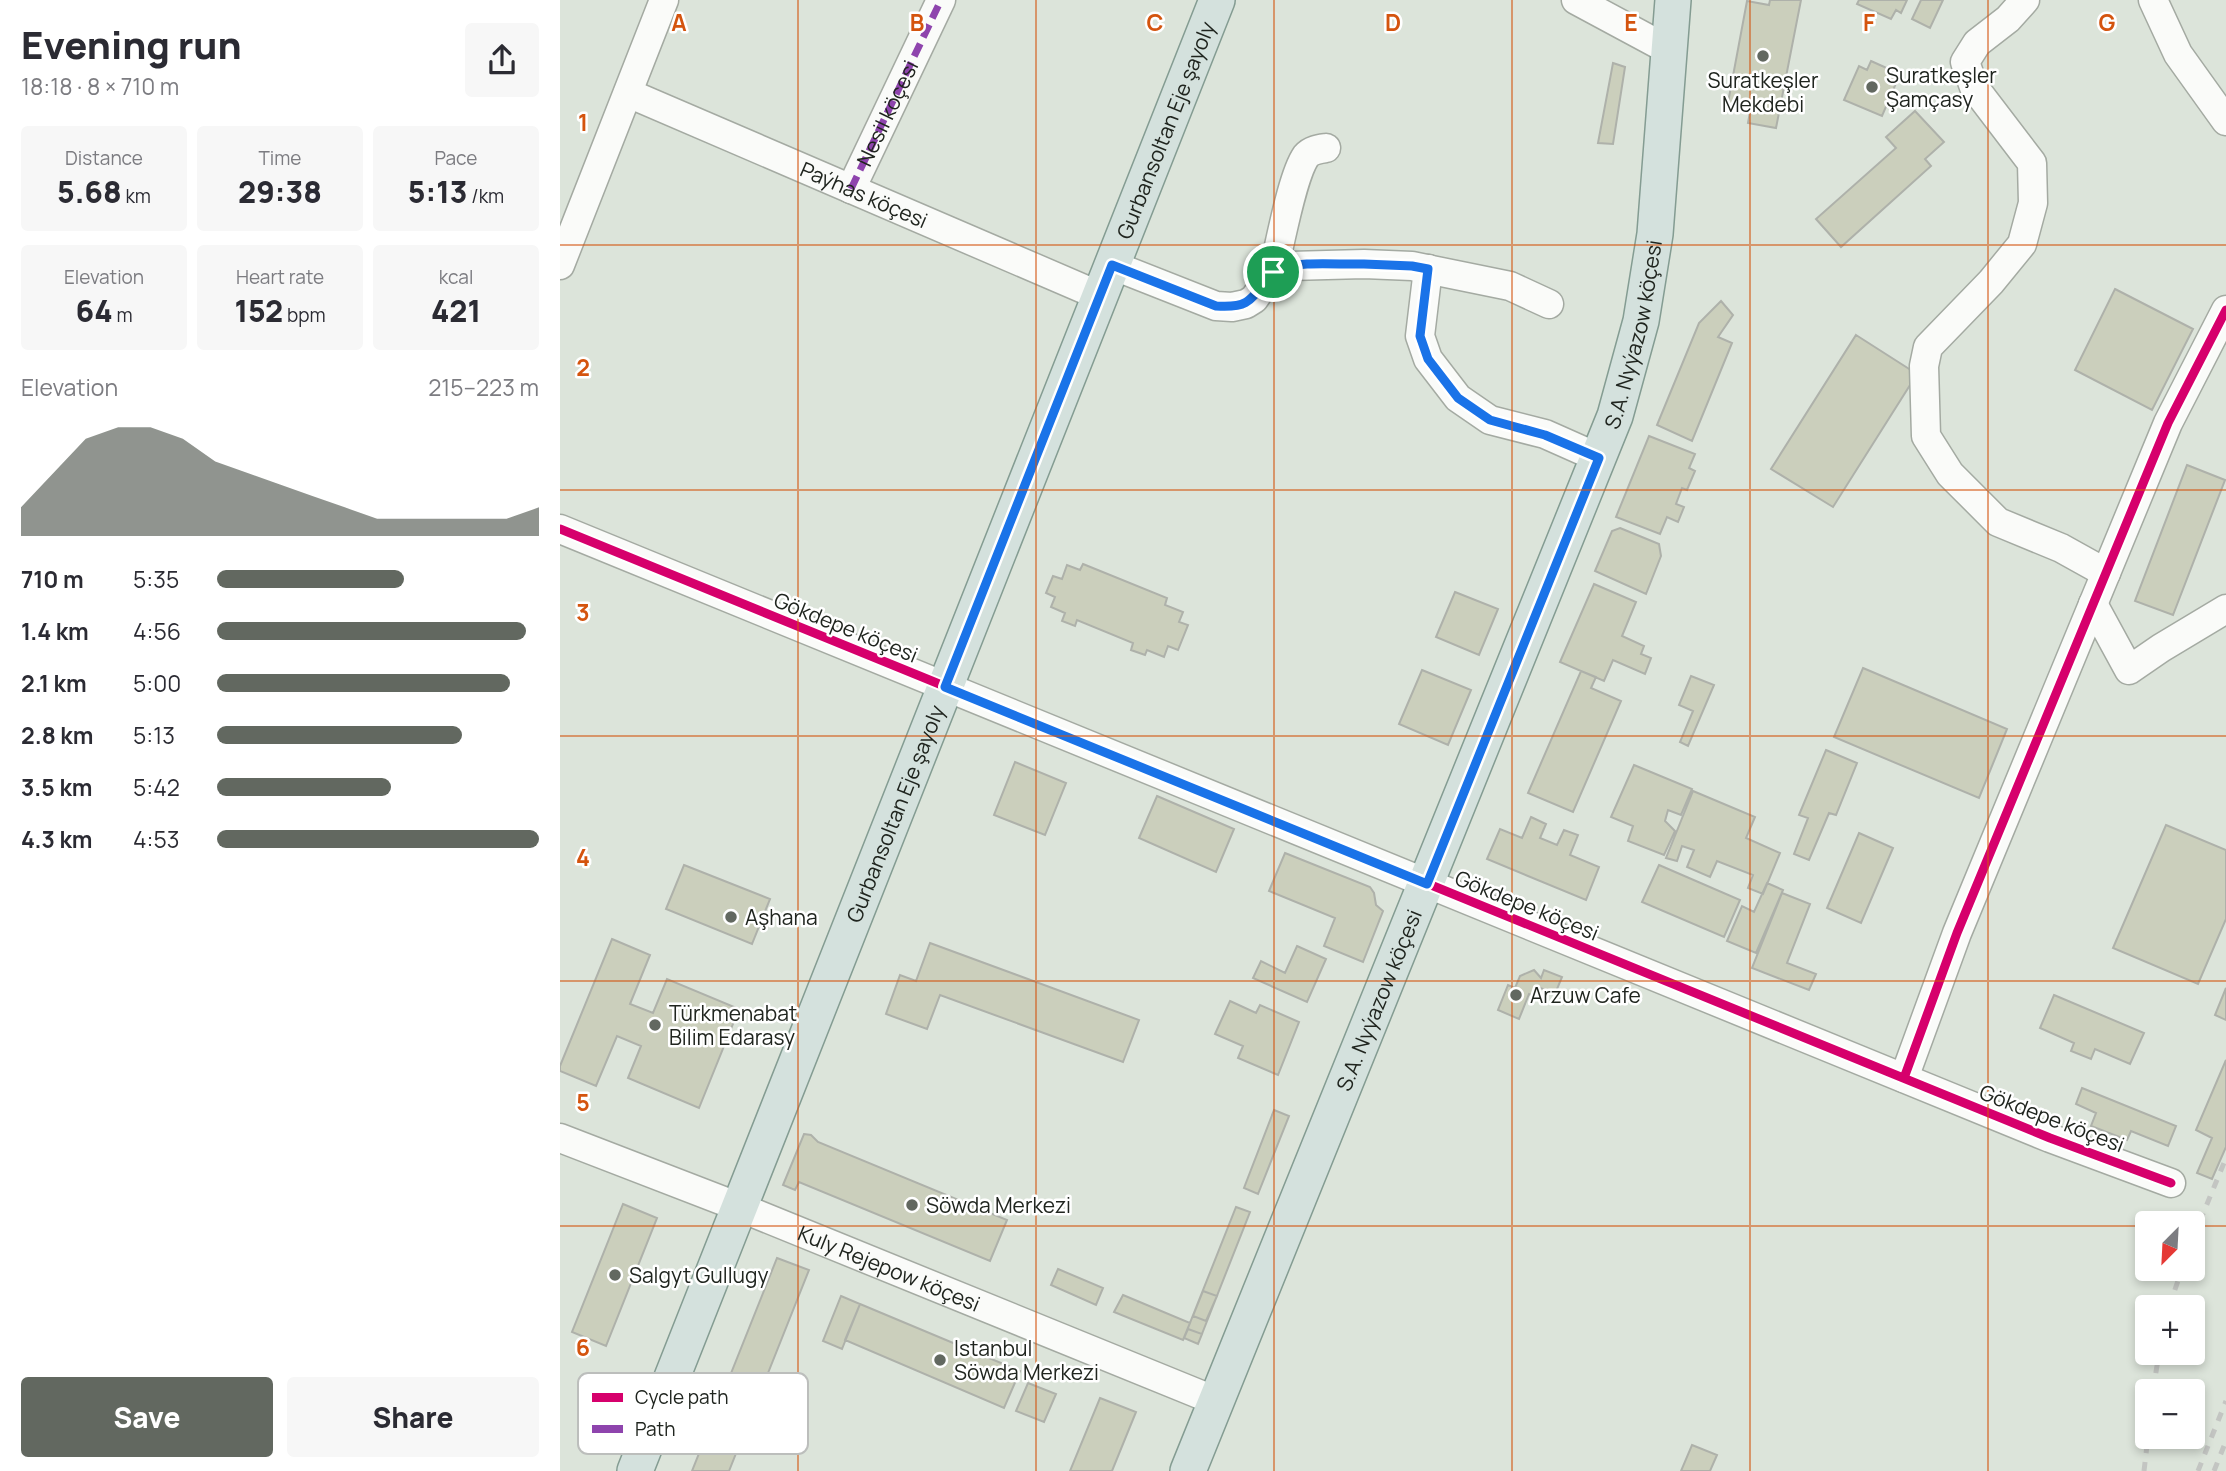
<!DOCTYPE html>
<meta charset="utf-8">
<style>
:root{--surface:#fff;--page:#f7f7f7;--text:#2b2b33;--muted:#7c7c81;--accent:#626860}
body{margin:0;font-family:Manrope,sans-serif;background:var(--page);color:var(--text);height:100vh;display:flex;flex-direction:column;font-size:26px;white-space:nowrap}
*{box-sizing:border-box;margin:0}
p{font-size:23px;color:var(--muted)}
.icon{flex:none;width:38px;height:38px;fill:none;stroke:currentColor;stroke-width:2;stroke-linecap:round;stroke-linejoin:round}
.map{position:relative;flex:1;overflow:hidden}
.panel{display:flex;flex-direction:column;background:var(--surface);width:560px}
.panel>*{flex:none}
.needle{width:46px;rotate:204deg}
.tools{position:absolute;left:1575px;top:1211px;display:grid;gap:14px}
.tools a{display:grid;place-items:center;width:70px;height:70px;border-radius:7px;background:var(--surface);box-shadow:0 4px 10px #0003;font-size:35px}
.pin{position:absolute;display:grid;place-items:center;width:60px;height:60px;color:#fff;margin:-30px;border:4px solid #fff;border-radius:50%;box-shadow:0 2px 7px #0007}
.round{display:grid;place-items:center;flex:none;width:74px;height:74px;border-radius:7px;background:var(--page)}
.head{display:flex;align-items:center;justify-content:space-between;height:119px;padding:0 21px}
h1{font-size:38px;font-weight:800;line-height:52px}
.stats{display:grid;grid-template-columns:repeat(3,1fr);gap:10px;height:119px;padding:7px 21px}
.stats div{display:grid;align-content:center;border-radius:7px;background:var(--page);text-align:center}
.stats b{font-size:30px;font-weight:800}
.stats small{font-size:19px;font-weight:400}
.stats p{font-size:19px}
.chart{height:196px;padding:14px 21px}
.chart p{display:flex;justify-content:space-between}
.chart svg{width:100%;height:126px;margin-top:7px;fill:var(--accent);opacity:.7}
.action{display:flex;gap:14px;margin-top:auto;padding:14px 21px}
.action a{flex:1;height:80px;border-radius:7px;background:var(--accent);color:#fff;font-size:28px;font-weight:800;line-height:80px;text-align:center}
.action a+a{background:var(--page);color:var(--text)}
ul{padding:0 21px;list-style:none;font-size:23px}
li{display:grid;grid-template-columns:112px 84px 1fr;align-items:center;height:52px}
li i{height:18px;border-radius:9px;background:var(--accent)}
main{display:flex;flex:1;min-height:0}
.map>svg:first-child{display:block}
.building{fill:#cbcfbc;stroke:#aeb1aa;stroke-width:2}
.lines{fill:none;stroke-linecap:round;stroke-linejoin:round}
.minor-casing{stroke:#a4aaa2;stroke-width:31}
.major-casing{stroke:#849c92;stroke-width:38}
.minor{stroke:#fafbf9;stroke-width:28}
.major{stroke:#d4e1dd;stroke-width:35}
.rail{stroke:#c3c5c2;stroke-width:5;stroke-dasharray:9 9;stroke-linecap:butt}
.quiet{stroke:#8e44ad;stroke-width:7;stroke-dasharray:14 7;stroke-linecap:butt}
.cycleway-casing{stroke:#fff;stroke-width:13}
.cycleway{stroke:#d6006c;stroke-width:9}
.route-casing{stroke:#fff;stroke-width:14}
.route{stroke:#1a73e8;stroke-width:9}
.grid{fill:none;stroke:#d4540e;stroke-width:2;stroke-opacity:0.55}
.poi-dot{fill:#626860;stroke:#fff;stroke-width:2.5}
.labels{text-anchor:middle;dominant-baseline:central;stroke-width:5;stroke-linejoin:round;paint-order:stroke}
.poi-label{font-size:21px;fill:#20251f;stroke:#fff;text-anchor:start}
.street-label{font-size:21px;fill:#20251f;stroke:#fff}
.key{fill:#fff;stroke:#bcbebc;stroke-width:2}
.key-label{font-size:19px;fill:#20251f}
.grid-label{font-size:23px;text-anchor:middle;font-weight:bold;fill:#d4540e;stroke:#fff;stroke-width:5;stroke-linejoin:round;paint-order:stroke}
</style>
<main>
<section class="panel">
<div class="head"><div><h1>Evening run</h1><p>18:18 · 8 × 710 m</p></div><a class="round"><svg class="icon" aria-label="share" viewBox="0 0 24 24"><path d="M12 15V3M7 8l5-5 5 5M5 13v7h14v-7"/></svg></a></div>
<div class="stats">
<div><p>Distance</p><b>5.68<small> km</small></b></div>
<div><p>Time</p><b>29:38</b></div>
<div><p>Pace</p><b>5:13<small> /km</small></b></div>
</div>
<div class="stats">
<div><p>Elevation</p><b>64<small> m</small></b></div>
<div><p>Heart rate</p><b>152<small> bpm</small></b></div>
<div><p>kcal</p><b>421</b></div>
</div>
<div class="chart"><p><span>Elevation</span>215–223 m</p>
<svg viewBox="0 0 160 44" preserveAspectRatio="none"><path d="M0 44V34L10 22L20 10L30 6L40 6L50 10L60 18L70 22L80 26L90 30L100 34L110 38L120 38L130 38L140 38L150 38L160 34V44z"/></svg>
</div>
<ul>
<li><b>710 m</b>5:35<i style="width:58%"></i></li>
<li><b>1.4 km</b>4:56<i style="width:96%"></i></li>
<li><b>2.1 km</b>5:00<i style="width:91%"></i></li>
<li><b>2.8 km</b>5:13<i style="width:76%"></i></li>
<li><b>3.5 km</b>5:42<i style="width:54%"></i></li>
<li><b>4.3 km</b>4:53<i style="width:100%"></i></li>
</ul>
<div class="action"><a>Save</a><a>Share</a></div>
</section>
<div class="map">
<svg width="1666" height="1471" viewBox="0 0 1666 1471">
<rect width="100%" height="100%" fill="#dce4da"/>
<path class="building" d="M1210,0H1241L1216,128L1188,123L1190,112L1167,108L1187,1L1209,5Z
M1299,0H1347L1341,13L1336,10L1331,19L1297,4Z
M1361,0H1383L1370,28L1352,19Z
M1311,61L1340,74L1322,116L1284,100L1299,66L1307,70Z
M1053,63L1065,67L1053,144L1038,143Z
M1355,111L1384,142L1365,159L1371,166L1281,247L1256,219L1336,148L1326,137Z
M1555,289L1633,329L1592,410L1515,370Z
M1161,301L1173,315L1158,337L1172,343L1132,441L1097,425L1139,323Z
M1296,335L1357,374L1273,507L1211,469Z
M1089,436L1135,454L1129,468L1135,471L1127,490L1122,488L1116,504L1124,507L1118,522L1107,517L1100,534L1056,517Z
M1627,465L1665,480L1613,615L1575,601Z
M1060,528L1099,544L1101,556L1086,594L1035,571L1052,531Z
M523,564L607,598L605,605L623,612L619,622L628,625L618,650L608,646L604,657L587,650L585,655L571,650L573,643L517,620L515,626L502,621L505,613L491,607L495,597L486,593L493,576L502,579L507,565L520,570Z
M1034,584L1076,602L1062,636L1084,646L1081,654L1091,658L1085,674L1053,660L1044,681L1000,662Z
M895,592L938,609L919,655L876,637Z
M1303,668L1447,729L1419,798L1274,737Z
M862,670L911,690L888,745L839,724Z
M1021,671L1036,677L1031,688L1061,701L1013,812L968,793Z
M1131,676L1154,685L1128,746L1120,742L1133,711L1119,705Z
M1266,750L1297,763L1276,815L1269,813L1249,860L1234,854L1248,818L1239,815Z
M455,762L506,783L485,835L434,815Z
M1074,765L1132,789L1121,815L1108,810L1105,821L1115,831L1104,855L1068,841L1073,826L1051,817Z
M1133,791L1195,817L1186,838L1220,853L1203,894L1188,888L1193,875L1157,861L1150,877L1127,867L1134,850L1122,846L1117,861L1106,858Z
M597,796L674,829L656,872L579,838Z
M971,817L986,824L980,838L997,845L1004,830L1018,835L1010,855L1039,867L1026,900L927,859L940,829L962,838Z
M1606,825L1666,850V919L1638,984L1553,948Z
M1299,833L1333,848L1301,923L1267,908Z
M725,853L810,887L814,893L816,905L823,911L803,962L764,946L775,918L709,891Z
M124,865L210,899L192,944L106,909Z
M1099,865L1180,900L1164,937L1082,902Z
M1207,883L1223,890L1196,953L1167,941L1182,906L1194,912Z
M1222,893L1250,904L1227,963L1256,974L1249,990L1192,968Z
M52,939L90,955L70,1004L93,1013L107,979L179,1009L139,1108L68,1078L81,1046L57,1036L36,1086L0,1071V1066Z
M370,943L579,1020L563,1062L380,995L367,1029L326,1014L340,975L356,981Z
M737,946L766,959L747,1002L693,978L701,961L725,973Z
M974,970L981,978L984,970L1002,977L995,994L978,987L974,996L969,994L959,1019L938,1010L948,985L955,988L960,976Z
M1666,988V1020L1655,1015Z
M1494,995L1584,1033L1570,1064L1535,1049L1531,1059L1511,1051L1514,1043L1480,1028Z
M670,1001L696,1013L700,1005L739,1022L718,1075L678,1058L683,1046L655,1034Z
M1666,1060V1147L1652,1179L1637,1173L1652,1138L1636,1130Z
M1522,1088L1616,1126L1608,1146L1571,1131L1567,1140L1531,1126L1536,1113L1516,1104Z
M714,1110L729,1116L698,1194L684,1188Z
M244,1134L251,1135L258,1142L447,1220L430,1261L239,1182L235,1190L223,1185Z
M63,1204L97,1218L46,1346L12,1332Z
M676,1207L690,1212L638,1344L624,1338Z
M217,1258L249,1270L169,1471H132Z
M498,1269L543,1288L536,1305L491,1285Z
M643,1291L657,1296L646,1321L633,1316Z
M563,1295L630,1323L623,1340L554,1312Z
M281,1296L300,1304L282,1349L263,1341Z
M300,1304L460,1371L444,1408L285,1340Z
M628,1329L642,1334L638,1344L624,1338Z
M468,1383L496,1394L484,1422L456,1411Z
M540,1398L576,1412L552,1471H510Z
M1132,1445L1157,1455L1150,1471H1121Z"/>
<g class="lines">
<defs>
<g id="minor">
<path d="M1016,0L1109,50"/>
<path d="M1465,0L1448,19L1417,43L1405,62L1414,87L1472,163L1473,203L1462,244L1431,282L1368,347L1364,366L1366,436L1390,474L1438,522L1501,548L1546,573"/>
<path d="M1593,0L1618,54L1666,121"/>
<path id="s1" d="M68,93L540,296"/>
<path id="s2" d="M291,189L381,0"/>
<path d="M0,265L104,0"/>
<path d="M552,265L656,306L672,307L686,304L694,299L713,272L730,266L804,264L852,266L950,286L989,304"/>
<path d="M868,269L860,336L868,359L898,398L930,420L985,434L1039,458"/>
<path d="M713,272C720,245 732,176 746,156C751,150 759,149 766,148"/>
<path d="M0,529L1490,1138L1611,1183"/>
<path d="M1533,604L1569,670L1601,648L1666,609"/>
<path d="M1344,1078L1397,933L1608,423L1666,310"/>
<path id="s3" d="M0,1138L179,1207L656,1401"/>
</g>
<g id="major">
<path id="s4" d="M75,1471L657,0"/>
<path id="s5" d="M628,1471L1055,416L1081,321L1095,234L1113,0"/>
</g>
</defs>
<use href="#minor" class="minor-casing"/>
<use href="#major" class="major-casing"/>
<use href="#minor" class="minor"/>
<use href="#major" class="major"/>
<path class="rail" d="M1633,1238L1666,1158
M1609,1307L1622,1269
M1593,1391L1599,1353
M1584,1471L1588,1437
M1638,1471L1666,1401
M1654,1471L1666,1441"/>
<path class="quiet" d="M291,189L381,0"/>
<defs>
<path id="cycleway" d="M0,529L1490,1138L1611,1183
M1344,1078L1397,933L1608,423L1666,310"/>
</defs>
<use href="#cycleway" class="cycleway-casing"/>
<use href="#cycleway" class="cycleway"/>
</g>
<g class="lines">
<defs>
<path id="route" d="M804,264L852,266L868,269L860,336L868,359L898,398L930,420L985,435L1039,458L867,884L385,687L552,265L656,306C685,308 689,303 706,281C709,276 711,273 717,270C742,260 777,265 804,264Z"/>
</defs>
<use href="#route" class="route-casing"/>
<use href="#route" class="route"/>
</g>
<path class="grid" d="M238,0V1471M476,0V1471M714,0V1471M952,0V1471M1190,0V1471M1428,0V1471M0,245H1666M0,490H1666M0,736H1666M0,981H1666M0,1226H1587M1633,1226H1666"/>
<g class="poi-dot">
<circle cx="1203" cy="56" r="7"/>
<circle cx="1312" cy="87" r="7"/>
<circle cx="171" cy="917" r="7"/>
<circle cx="956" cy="995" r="7"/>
<circle cx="95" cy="1025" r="7"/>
<circle cx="352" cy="1205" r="7"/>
<circle cx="55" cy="1275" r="7"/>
<circle cx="380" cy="1360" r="7"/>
</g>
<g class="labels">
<g class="poi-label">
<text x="1326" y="75">Suratkeşler<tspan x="1326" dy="24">Şamçasy</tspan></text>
<text x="1203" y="80" text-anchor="middle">Suratkeşler<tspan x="1203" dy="24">Mekdebi</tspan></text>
<text x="185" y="917">Aşhana</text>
<text x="970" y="995">Arzuw Cafe</text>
<text x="109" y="1013">Türkmenabat<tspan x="109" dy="24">Bilim Edarasy</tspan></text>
<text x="366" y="1205">Söwda Merkezi</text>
<text x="69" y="1275">Salgyt Gullugy</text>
<text x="394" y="1348">Istanbul<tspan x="394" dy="24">Söwda Merkezi</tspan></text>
</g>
<g class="street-label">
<text stroke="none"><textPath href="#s2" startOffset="84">Nesil köçesi</textPath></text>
<text stroke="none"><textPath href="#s4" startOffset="1442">Gurbansoltan Eje şayoly</textPath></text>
<text stroke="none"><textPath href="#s1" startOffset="257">Paýhas köçesi</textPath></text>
<text stroke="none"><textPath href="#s5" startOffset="1222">S.A. Nyýazow köçesi</textPath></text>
<text transform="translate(286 627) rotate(22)">Gökdepe köçesi</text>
<text stroke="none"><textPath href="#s4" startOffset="707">Gurbansoltan Eje şayoly</textPath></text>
<text transform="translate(967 905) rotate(22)">Gökdepe köçesi</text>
<text stroke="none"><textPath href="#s5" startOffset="508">S.A. Nyýazow köçesi</textPath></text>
<text transform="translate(1492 1118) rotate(21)">Gökdepe köçesi</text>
<text stroke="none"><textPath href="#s3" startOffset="354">Kuly Rejepow köçesi</textPath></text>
</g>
</g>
<rect x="18" y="1373" width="230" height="81" rx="10" class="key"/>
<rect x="32" y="1393" width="31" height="9" fill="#d6006c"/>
<rect x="32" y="1425" width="31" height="8" fill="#8e44ad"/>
<g class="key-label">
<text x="75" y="1404">Cycle path</text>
<text x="75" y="1436">Path</text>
</g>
<g class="grid-label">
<text x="119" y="31">A</text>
<text x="357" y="31">B</text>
<text x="595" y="31">C</text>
<text x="833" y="31">D</text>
<text x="1071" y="31">E</text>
<text x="1309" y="31">F</text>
<text x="1547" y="31">G</text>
<text x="23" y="131">1</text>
<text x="23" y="376">2</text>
<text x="23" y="621">3</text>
<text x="23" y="866">4</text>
<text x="23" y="1111">5</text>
<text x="23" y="1356">6</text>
</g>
</svg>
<div class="tools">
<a><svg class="needle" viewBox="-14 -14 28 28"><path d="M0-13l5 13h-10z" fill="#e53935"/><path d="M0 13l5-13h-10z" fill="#7c7c81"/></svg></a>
<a>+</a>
<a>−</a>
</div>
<div class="pin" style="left:713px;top:272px;background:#1e9e55"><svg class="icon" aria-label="arrive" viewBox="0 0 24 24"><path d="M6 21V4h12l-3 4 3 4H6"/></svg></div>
</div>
</main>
